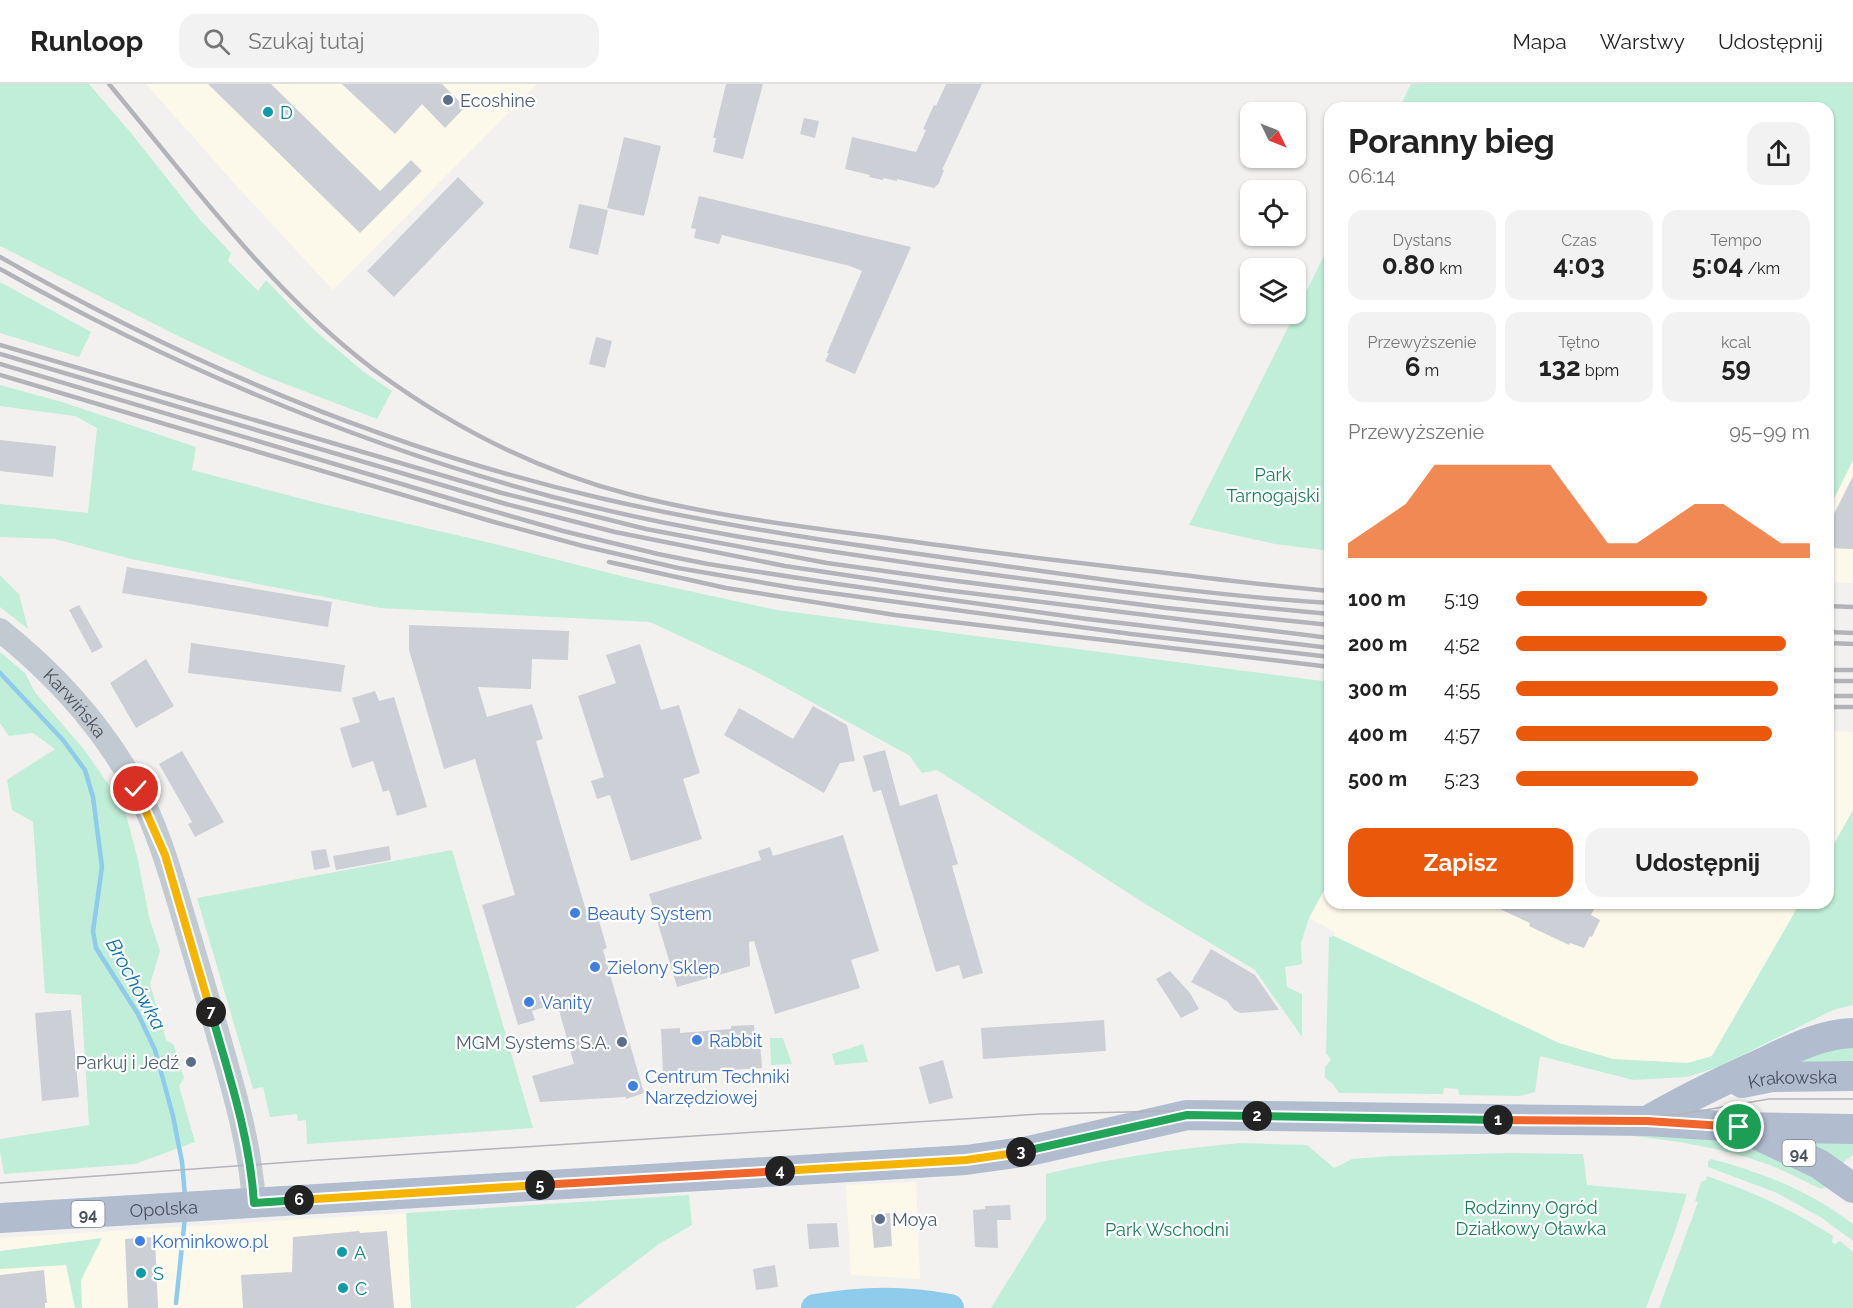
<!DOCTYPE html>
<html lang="pl">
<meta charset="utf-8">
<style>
:root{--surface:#fff;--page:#f2f2f2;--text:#222;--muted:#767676;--line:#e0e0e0;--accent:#ea580c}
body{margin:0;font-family:Raleway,sans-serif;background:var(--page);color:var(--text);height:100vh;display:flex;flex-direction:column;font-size:22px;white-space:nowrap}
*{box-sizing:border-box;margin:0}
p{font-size:20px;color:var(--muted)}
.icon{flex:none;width:33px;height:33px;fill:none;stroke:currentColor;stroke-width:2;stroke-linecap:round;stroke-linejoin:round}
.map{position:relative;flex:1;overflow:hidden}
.drawer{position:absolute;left:1324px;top:18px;width:510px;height:807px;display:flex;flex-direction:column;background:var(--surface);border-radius:18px;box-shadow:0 2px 4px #0004}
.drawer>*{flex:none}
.needle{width:39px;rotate:133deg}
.tools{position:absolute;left:1240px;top:18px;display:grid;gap:12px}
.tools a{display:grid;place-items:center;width:66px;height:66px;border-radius:12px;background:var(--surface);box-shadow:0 2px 4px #0004;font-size:30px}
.pin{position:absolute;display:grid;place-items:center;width:51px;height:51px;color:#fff;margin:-26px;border:3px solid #fff;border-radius:50%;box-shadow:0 2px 6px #0007}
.km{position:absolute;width:30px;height:30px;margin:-15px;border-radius:50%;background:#222;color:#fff;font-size:16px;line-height:30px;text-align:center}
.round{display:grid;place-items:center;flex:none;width:63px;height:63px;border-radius:18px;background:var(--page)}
.headline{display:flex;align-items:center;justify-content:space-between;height:102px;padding:0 24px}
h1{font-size:33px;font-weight:700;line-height:45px}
.metrics{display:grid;grid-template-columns:repeat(3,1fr);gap:9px;height:102px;padding:6px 24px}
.metrics div{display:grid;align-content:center;border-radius:15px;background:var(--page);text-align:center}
.metrics b{font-size:26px;font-weight:700}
.metrics small{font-size:16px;font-weight:400}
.metrics p{font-size:16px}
.chart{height:168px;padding:12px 24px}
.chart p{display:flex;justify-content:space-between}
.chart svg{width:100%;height:108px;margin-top:6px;fill:var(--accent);opacity:.7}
.button{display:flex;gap:12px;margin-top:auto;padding:12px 24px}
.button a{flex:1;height:69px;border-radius:18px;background:var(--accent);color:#fff;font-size:24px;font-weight:700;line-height:69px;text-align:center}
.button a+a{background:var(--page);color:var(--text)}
ul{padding:0 24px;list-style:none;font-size:20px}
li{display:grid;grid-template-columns:96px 72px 1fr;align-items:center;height:45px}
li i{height:15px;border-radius:8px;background:var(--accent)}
header{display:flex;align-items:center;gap:36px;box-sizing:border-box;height:84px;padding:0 30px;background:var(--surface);border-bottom:2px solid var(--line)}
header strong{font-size:28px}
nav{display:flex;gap:33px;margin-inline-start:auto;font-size:21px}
.search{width:420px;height:54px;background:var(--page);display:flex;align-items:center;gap:15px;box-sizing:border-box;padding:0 21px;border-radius:18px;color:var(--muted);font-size:22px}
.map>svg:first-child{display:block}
.commercial{fill:#fcf9eb}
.green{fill:#c0eed8}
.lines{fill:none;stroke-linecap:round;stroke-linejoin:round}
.stream{stroke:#8fcbea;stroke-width:4.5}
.river{stroke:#8fcbea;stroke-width:28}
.building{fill:#cccfd6}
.minor{stroke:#c1c9d1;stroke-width:24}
.major{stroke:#b1bcce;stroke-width:30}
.tram{stroke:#b3b4ba;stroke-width:1.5}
.rail{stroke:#b3b4ba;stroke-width:4.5}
.split-1-casing{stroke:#fff;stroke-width:12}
.split-2-casing{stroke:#fff;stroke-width:12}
.split-3-casing{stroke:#fff;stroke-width:12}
.split-4-casing{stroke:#fff;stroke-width:12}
.split-5-casing{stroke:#fff;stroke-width:12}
.split-6-casing{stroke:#fff;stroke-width:12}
.split-7-casing{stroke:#fff;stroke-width:12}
.split-8-casing{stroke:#fff;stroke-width:12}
.split-1{stroke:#f0652b;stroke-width:8}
.split-2{stroke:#22a559;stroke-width:8}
.split-3{stroke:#22a559;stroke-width:8}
.split-4{stroke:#f5b400;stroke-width:8}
.split-5{stroke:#f0652b;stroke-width:8}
.split-6{stroke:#f5b400;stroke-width:8}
.split-7{stroke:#22a559;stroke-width:8}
.split-8{stroke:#f5b400;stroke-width:8}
.service-dot{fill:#5c6f8a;stroke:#fff;stroke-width:2}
.culture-dot{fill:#0f9aa8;stroke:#fff;stroke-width:2}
.shop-dot{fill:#3f7fe0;stroke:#fff;stroke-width:2}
.labels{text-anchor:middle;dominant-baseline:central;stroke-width:4.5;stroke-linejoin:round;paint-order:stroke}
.shield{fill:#fff;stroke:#7f858e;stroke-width:1.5}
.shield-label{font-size:16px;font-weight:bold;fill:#48515d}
.service-label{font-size:18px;fill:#4e5e75;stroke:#fff;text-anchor:start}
.culture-label{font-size:18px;fill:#0d838f;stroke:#fff;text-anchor:start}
.park-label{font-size:18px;fill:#1a7e59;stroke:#fff}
.street-label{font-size:18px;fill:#48515d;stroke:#fff}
.shop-label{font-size:18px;fill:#366cbe;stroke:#fff;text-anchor:start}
.water-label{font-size:20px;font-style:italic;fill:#1075a9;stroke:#fff}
</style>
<header>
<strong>Runloop</strong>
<div class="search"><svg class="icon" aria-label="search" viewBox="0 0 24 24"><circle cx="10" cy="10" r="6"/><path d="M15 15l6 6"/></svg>Szukaj tutaj</div>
<nav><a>Mapa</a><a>Warstwy</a><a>Udostępnij</a></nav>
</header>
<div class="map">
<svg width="1853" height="1224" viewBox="0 0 1853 1224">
<rect width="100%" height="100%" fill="#f3f1f0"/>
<path class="commercial" d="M146,0H537L333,206L234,99Z
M1853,376V499L1829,498L1828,425Z
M1828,647L1853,648V726L1829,769Z
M1330,795V819H1800L1712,972L1688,979L1613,975L1559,959L1340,856L1334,852L1335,848L1309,834Z
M916,1098L920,1195L851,1191L846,1101Z
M406,1129L411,1224H0V1154Z"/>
<path class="green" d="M0,0H89L131,49L200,136L231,169L228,177L258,207L266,196L313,245L364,288L392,307L377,335L262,291L178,252L0,162Z
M1411,0H1853V376L1829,425L1828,24H1399Z
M1330,160V467L1275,460L1189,441Z
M0,198L91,248L79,273L0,249Z
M0,301L62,318L196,363L192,386L318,419L495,460L629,494L777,526L1330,598V795L1309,834L1301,859L1302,880L1285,883L1287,903L1302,910V953L1255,886L1147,821L937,686L922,689L910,672L755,587L650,538L380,524L131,475L55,455L0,453V420L88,429L97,344L75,332L0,322Z
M0,491L19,510L28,545L0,523Z
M0,568L25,589L35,608L86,668L124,723L138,776L149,833L160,867L150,900L166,956L174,961L184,994L179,1002L195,1058L135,1080L4,1090L0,1067V1055L89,1041L81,911L45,909L33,738L12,726L7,696L55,665L33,649L9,652L0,639Z
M1853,726V921L1833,926L1718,983L1687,993L1633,996L1540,972L1535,1008L1519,1012L1459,1011L1458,1005L1444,1004L1443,1010L1339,1009L1333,1000L1325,994V983L1331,976L1326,969L1329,853L1334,852L1559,959L1613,975L1688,979L1712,972L1800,819H1828L1829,769Z
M452,766L533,1044L307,1060L306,1036L298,1037L297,1030L270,1033L263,1003L253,1005L197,814Z
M770,954H783L792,980L771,981Z
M1853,958V984L1773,982Z
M863,960L868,978L835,981L832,970Z
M1632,1050C1669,1052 1732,1050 1765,1064C1784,1072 1809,1091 1827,1103L1821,1105C1803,1097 1786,1087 1767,1080C1723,1064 1678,1057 1632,1052Z
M1789,1053L1853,1054V1071L1845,1077L1839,1085Z
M1240,1059L1307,1061L1334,1084L1352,1075L1391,1072L1512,1069L1583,1070L1587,1101L1687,1110L1673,1153L1646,1224H991L1046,1135V1090C1111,1074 1173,1065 1240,1059Z
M1711,1075C1762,1088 1810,1107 1853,1140V1157L1822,1134L1777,1109L1708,1083V1077Z
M1707,1092C1753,1108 1793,1126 1833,1152L1832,1158L1835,1160L1840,1157L1853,1168V1224H1659L1698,1118L1695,1117L1701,1098L1706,1096Z
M689,1111L692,1141L659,1160L575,1224H411L406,1129Z
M102,1154L81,1196L82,1224H75L66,1181L0,1185V1167Z"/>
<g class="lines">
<path class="stream" d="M0,589L63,656L85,686L93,713L102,783L93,847L96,864L138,930L155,966L173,1032L182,1078L185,1112
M176,1219L185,1133"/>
<path class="river" d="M815,1224C860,1216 905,1215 950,1224"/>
</g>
<path class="building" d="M208,0H271L380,107L411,76L422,87L360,149Z
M342,0H442L465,23L445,44L422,20L395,50Z
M726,0H763L743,75L713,68L716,54H713Z
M946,0H982L942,86H944L939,99L934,104L897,95V97L883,94V96L869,93L870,91L845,85L852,53L916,68L926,46L923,45L934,21L936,22Z
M804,34L819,37L815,54L800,50Z
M624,53L661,62L644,132L607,124Z
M458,93L484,119L394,213L367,187Z
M699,112L911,163L855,290L825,277L829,269H827L862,187L850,182L722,151L719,160L694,154L696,145L691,144Z
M579,120L608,126L598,171L569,164Z
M596,253L612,257L605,284L589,280Z
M0,356L56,362L53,393L0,387Z
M1853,392V465L1828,464V442Z
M127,483L332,518L328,543L122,509Z
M79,521L103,563L92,569L69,526Z
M409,541L569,547L568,576L532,575L531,605L478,603L487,633L532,620L543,655L536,657L587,830L596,827L607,864L603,866L644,1009L626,1015V1013L540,1018L532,992L574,980L557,919L532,927L535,936L518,941L482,821L515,811L475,675L444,685L409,566Z
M191,559L345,581L341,608L188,589Z
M640,560L661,626L679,621L700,689L683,695L702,755L631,777L610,711L597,715L591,697L604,693L578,612L616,599L606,571Z
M146,575L174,622L136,644L110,599Z
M375,607L379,617L394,613L427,723L397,732L389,706L383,708L373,677L352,684L340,644L360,638L352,614Z
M813,622L847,641L855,677L840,679L824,709L724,651L739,624L793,655Z
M885,666L900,722L937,710L958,780L952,782L983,889L963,895L959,881L936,888L881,706L873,708L863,672Z
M182,667L224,738L195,753L188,740L192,738L159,680Z
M843,751L879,867L851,876L860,904L775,930L754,857L749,858L750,882L677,903L649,810L761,776L758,767L770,763L773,772Z
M389,762L391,776L336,786L333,772Z
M326,765L330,783L314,786L311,767Z
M1487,819H1597L1591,831L1600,836L1592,853L1590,852L1584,864L1570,859L1569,861L1529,842L1530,839Z
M1211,865L1255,891L1279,926L1241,929L1234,926L1227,917L1191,898Z
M1170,887L1190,909L1199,925L1181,934L1156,895Z
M71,926L79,1013L42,1017L35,929Z
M1104,936L1106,967L983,975L981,944Z
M754,941L755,958H760L762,984L663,990L661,945L680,944V949L731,945V942Z
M943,976L953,1014L929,1020L919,983Z
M1010,1121L1011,1136H997L998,1164L975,1163L973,1126L985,1125V1122Z
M890,1129L892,1162L874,1164L871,1131Z
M837,1139L839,1163L809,1165L807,1140Z
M359,1147L360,1149L387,1147L394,1224H243L241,1191L292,1188L293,1153Z
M155,1153L158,1224H128L125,1155Z
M775,1181L778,1203L756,1206L753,1185Z
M44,1186L47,1219H45V1224H0V1191Z"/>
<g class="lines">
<path class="minor" id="s1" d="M0,546C55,590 102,641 136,704C157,743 169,785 182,828C192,863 203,898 213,933C230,994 250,1055 254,1119"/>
<g class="major">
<path id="s2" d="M1742,999L1772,993L1853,992"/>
<path d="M1647,1037C1683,1016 1720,998 1758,981C1788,967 1819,950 1853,949"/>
<path d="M1753,1049L1819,1080L1853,1104"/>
<path id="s3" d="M0,1134L966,1076L1029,1067L1187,1031L1647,1037L1739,1043L1853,1045"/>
</g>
<path class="tram" d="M0,1099L319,1076L1040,1030L1171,1027L1633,1034L1682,1030L1769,1015H1853"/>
<path class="rail" d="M109,0C190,97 271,208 373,285C449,341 536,386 628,410C724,435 824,445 923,459C1001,470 1079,479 1158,488C1215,495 1273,502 1330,507
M0,173C187,280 389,365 600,414C729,444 860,462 991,480C1104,496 1217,512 1330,519
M0,185C174,283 360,361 553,413C674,445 798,463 923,481C1058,500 1194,518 1330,530
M0,261L502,409L646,445L827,479L949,496L1167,524L1330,541
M0,270L506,420L615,448L785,482L945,506L1330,554
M0,280L465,419L563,447L658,470L708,480L837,500L1087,535L1330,564
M0,291L494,438L583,462L678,484L794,504L1131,550L1330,573
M609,478L726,504L895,531L1330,583
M1828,522L1853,523
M1828,548L1853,549
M1828,559L1853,560
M1828,586H1853
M1828,597H1853
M1828,612H1853
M1828,623H1853"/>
</g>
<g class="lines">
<defs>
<path id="split-1" d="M1498,1036L1647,1037L1739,1043"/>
<path id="split-2" d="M1257,1032L1498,1036"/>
<path id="split-3" d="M1021,1068L1187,1031L1257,1032"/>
<path id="split-4" d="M780,1087L966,1076L1021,1068"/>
<path id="split-5" d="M540,1101L780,1087"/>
<path id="split-6" d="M299,1116L540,1101"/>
<path id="split-7" d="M211,928C229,991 250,1054 254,1119L299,1116"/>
<path id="split-8" d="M136,705L165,771L211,928"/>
</defs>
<use href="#split-1" class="split-1-casing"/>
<use href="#split-2" class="split-2-casing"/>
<use href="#split-3" class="split-3-casing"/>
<use href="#split-4" class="split-4-casing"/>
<use href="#split-5" class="split-5-casing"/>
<use href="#split-6" class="split-6-casing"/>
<use href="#split-7" class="split-7-casing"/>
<use href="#split-8" class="split-8-casing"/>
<use href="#split-1" class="split-1"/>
<use href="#split-2" class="split-2"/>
<use href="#split-3" class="split-3"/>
<use href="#split-4" class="split-4"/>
<use href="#split-5" class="split-5"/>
<use href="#split-6" class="split-6"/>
<use href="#split-7" class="split-7"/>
<use href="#split-8" class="split-8"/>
</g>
<g class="service-dot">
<circle cx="448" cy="16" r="6"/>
<circle cx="622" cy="958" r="6"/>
<circle cx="191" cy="978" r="6"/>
<circle cx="880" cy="1135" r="6"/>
</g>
<g class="culture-dot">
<circle cx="268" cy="28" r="6"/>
<circle cx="342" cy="1168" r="6"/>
<circle cx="141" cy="1189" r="6"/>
<circle cx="343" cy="1204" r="6"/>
</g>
<g class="shop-dot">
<circle cx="575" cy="829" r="6"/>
<circle cx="595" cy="883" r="6"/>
<circle cx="529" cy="918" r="6"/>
<circle cx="697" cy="956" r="6"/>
<circle cx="633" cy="1002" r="6"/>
<circle cx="140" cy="1157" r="6"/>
</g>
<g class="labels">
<g class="shield">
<rect x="1782.5" y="1056" width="33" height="26" rx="4.5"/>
<rect x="71.5" y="1117" width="33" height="26" rx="4.5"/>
</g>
<g class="shield-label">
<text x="1799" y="1069">94</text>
<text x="88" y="1130">94</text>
</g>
<g class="service-label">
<text x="460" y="16">Ecoshine</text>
<text x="610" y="958" text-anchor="end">MGM Systems S.A.</text>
<text x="179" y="978" text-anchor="end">Parkuj i Jedź</text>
<text x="892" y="1135">Moya</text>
</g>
<g class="culture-label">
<text x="280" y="28">D</text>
<text x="354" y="1168">A</text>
<text x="153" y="1189">S</text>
<text x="355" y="1204">C</text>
</g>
<g class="park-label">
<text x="1273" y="390">Park<tspan x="1273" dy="21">Tarnogajski</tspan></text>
<text x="1531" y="1123">Rodzinny Ogród<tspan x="1531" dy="21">Działkowy Oławka</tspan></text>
<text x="1167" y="1145">Park Wschodni</text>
</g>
<g class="street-label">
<text stroke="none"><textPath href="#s1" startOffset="105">Karwińska</textPath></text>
<text stroke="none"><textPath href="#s2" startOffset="51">Krakowska</textPath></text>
<text stroke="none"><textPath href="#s3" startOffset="164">Opolska</textPath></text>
</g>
<g class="shop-label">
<text x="587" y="829">Beauty System</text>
<text x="607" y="883">Zielony Sklep</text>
<text x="541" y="918">Vanity</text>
<text x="709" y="956">Rabbit</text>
<text x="645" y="992">Centrum Techniki<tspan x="645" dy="21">Narzędziowej</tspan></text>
<text x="152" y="1157">Kominkowo.pl</text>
</g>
<g class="water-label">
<text transform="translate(136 900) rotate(61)">Brochówka</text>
</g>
</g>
</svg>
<div class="tools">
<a><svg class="needle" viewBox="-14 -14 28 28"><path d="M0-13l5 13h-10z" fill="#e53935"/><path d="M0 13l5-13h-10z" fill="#767676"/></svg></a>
<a><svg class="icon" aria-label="locate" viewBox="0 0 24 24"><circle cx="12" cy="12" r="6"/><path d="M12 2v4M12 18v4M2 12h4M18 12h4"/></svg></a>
<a><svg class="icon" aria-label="layers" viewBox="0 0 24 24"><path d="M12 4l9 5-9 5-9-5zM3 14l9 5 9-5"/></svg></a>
</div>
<div class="pin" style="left:1739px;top:1043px;background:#1e9e55"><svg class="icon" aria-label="arrive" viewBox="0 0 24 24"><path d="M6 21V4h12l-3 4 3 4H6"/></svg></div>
<div class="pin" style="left:136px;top:705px;background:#d93025"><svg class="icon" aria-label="check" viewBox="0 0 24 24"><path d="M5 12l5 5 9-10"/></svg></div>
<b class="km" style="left:1498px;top:1036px">1</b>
<b class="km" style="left:1257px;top:1032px">2</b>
<b class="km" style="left:1021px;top:1068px">3</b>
<b class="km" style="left:780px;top:1087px">4</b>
<b class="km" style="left:540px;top:1101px">5</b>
<b class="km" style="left:299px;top:1116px">6</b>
<b class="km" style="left:211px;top:928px">7</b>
<section class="drawer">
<div class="headline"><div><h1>Poranny bieg</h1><p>06:14</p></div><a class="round"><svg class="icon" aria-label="share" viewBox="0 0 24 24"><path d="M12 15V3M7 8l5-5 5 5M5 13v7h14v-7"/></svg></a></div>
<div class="metrics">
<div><p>Dystans</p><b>0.80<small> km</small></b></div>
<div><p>Czas</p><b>4:03</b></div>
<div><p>Tempo</p><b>5:04<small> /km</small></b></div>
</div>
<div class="metrics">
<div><p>Przewyższenie</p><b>6<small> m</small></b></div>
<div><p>Tętno</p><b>132<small> bpm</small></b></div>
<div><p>kcal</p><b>59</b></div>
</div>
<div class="chart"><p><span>Przewyższenie</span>95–99 m</p>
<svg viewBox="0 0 160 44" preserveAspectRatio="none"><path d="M0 44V38L10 30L20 22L30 6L40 6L50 6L60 6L70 6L80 22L90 38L100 38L110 30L120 22L130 22L140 30L150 38L160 38V44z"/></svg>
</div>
<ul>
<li><b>100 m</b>5:19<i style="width:65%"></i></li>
<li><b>200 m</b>4:52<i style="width:92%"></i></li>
<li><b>300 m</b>4:55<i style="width:89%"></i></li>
<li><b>400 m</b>4:57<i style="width:87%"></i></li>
<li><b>500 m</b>5:23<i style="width:62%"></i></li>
</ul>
<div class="button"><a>Zapisz</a><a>Udostępnij</a></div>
</section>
</div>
